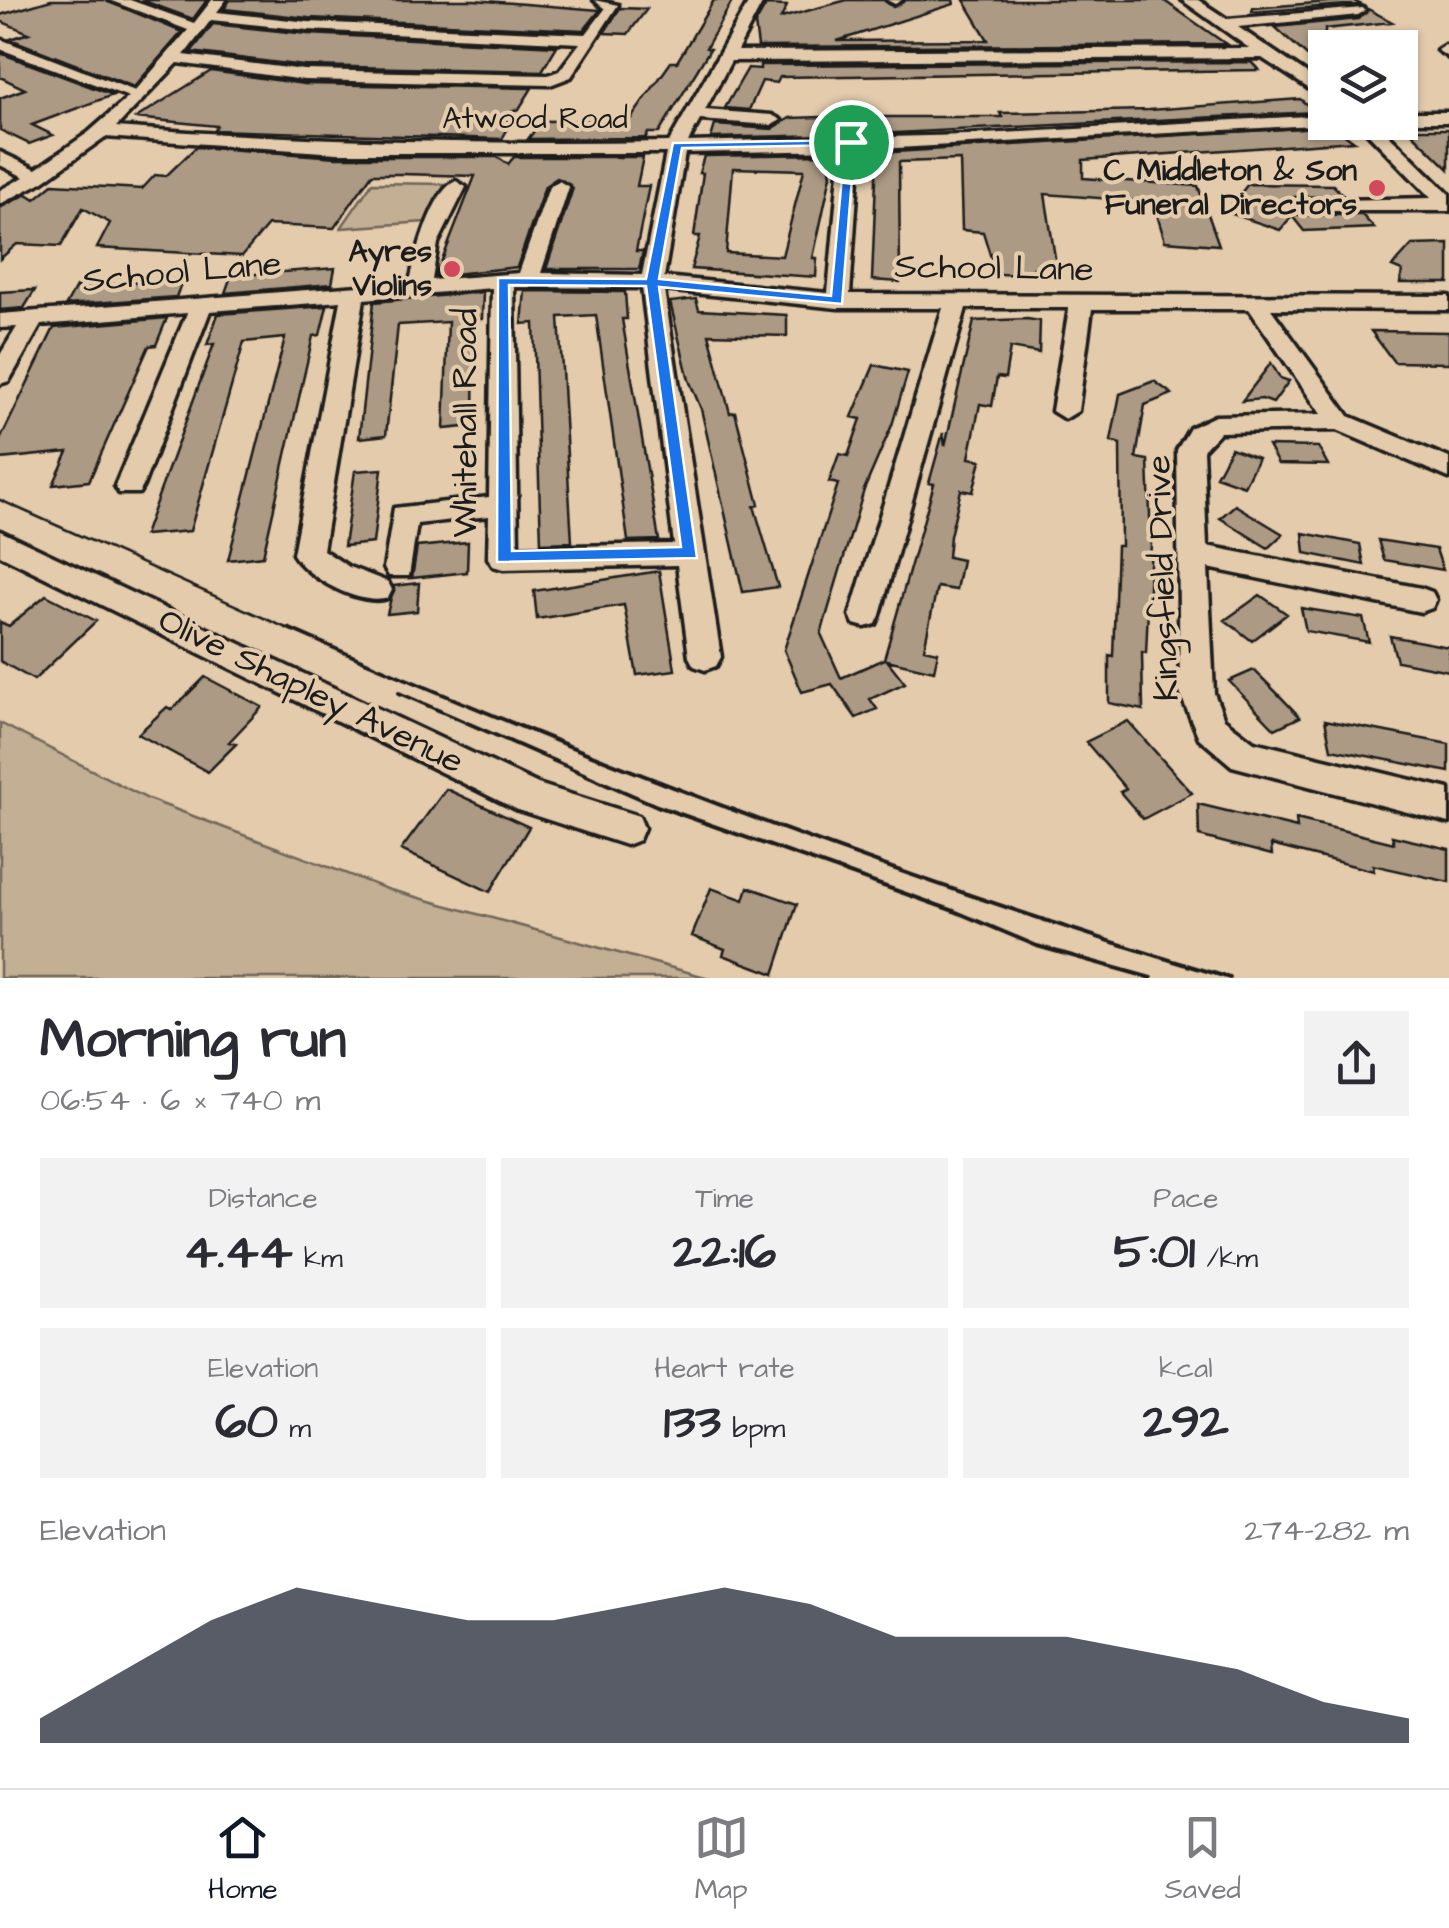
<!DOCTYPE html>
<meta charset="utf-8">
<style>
:root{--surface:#fff;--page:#f2f2f3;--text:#2b2b33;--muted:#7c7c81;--line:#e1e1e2;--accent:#111827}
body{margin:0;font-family:"Architects Daughter",sans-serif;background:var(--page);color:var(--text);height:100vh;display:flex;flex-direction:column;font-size:38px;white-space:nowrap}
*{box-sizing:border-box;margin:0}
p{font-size:32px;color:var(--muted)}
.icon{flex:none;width:55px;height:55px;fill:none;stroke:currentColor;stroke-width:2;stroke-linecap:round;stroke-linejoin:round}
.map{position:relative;height:978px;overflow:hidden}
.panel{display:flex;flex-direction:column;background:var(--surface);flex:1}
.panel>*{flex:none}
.fabs{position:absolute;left:1308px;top:30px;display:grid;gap:20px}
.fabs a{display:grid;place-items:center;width:110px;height:110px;border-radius:0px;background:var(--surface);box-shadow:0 2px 8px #0004;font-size:50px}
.pin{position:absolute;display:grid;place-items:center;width:85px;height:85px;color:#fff;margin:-42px;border:5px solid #fff;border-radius:50%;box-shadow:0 2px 10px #0007}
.round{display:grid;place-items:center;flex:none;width:105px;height:105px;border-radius:0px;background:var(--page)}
.overview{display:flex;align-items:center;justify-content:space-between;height:170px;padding:0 40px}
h1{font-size:55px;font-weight:800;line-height:75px}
.figures{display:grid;grid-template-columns:repeat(3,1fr);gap:15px;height:170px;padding:10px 40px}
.figures div{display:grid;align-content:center;border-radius:0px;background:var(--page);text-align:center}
.figures b{font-size:50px;font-weight:800}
.figures small{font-size:28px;font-weight:400}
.figures p{font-size:28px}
.chart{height:280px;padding:20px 40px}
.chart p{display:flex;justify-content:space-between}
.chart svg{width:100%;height:180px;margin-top:10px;fill:var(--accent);opacity:.7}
.tab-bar{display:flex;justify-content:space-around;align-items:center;height:140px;border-top:2px solid var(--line);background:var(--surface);font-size:28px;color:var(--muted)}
.tab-bar a{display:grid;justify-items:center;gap:5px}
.tab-bar .on{color:var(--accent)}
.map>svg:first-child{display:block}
.green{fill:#c2af94;stroke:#6f6658;stroke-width:2.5}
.building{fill:#ac9a84;stroke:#1c1c1c;stroke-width:2.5;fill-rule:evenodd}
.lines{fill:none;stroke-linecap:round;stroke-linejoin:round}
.minor-casing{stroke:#1c1c1c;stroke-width:7}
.minor{fill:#e3cbac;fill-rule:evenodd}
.tram-far1{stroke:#1c1c1c;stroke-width:2.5}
.tram{stroke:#1c1c1c;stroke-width:4}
.route{fill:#1a73e8;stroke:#fff;stroke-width:2.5;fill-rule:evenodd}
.poi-dot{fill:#d1495b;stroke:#e3cbac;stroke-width:4}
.labels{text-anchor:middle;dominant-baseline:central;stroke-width:8;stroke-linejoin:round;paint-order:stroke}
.far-street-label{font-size:30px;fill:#1c1c1c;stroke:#e3cbac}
.far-poi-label{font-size:30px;font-weight:bold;fill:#1c1c1c;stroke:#e3cbac;text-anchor:end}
.street-label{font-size:35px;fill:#1c1c1c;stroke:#e3cbac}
</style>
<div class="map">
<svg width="1449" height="978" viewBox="0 0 1449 978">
<rect width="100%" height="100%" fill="#e3cbac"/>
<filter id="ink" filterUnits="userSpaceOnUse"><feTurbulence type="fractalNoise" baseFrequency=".01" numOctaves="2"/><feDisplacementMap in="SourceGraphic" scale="20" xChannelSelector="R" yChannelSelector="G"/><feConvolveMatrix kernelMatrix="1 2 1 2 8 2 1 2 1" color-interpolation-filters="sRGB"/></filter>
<g filter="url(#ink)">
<path class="green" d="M372,183L445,184L425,222L341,228Z
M0,723L148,799L387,889L709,978H0Z"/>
<path class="building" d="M51,0H105L182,32L134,87L10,39L29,33L0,21V15Z
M141,0H207L193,19Z
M230,0H474L600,10L584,30L308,18L224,9Z
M714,0H733L706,48L710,49L659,133H648L646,138L528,139L542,121L630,120L671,62H677Z
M847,0H884L893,7L906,0H953L954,4L837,41L988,40L964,0H1163L1226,44L758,47L755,24L766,5L787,6L781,18Z
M1352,0L1360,4L1252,12L1253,8Z
M620,8L647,9L628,34L604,33Z
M1368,9L1392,22L1325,29V72L1275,27L1358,19Z
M213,24L308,34L557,46L542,71L304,66L191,52Z
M0,53L113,95L32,125L53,135L29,144L0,130V98L25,89L0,77Z
M1251,62L1259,70L780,77L777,83L762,81L749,110L725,108L748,68L760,69V65Z
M211,71L304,84L532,88L519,109L481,121H512L502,139L214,130L217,126L136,118Z
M1300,99L1316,112L876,134L873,117H1002L1000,113L1149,110Z
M822,117L825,135L711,138L715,125L772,129L790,118Z
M1334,126L1354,141L1083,160V178L1198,186L1219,245L1165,241L1153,202L1045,194L1057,270L1034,268L1036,275L996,274L983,232L962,230L960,160L899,162L900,282L872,280L877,153Z
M1408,129H1449V169Z
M196,147L337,157H497L508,164L514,157H643L637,186H649L636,251H643L639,269H546L573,188L557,178L545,186L517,267L436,276L475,176L401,174H372L334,228L268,225L242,256L97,248L110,223L83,208L61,246L17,244L0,259V208L27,194L35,199L53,184L142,189L155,175L166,176Z
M828,154L831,175L813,258H817L816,277L691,269L700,236H694L703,173H699L704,156ZM733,168L804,170L782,256L726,253Z
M1248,184L1333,185L1344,196L1294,197L1281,209L1287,215H1362L1374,228L1304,231L1292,216L1280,230L1226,212Z
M1449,244V283H1400L1402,271L1392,267L1412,245Z
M335,268L332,284L225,293L231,276Z
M183,279L176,297L66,305L76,287Z
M35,290L24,308L0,310V292Z
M525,291L625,292L627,319H622L659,540L628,541L596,315L559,317L572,542L541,543L534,323L522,324Z
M483,292L482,319L475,320L474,426L444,429L448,322L398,325L386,435L359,438L374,302Z
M696,299L699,310L787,315V336L709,334L730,413L735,412L759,505L754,506L778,587L743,592L701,409L689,380L670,302Z
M327,306L320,335L313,336L263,556L228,560L285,338L244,342L190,531L144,535L214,344L207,345L218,314Z
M167,318L156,345L149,346L89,481L53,485L68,452L0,459V440L54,328Z
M1027,319L1040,321L1039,353L1010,348L1005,378L997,377L992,406L980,404L969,458L981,460L973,492L961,490L950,536L948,557L962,560L956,590L937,587L924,649L938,652L934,671L887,660L905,683L870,699L877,709L856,718L832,684L802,692L784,650L838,484L829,482L839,454L848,456L861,419L852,417L874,365L908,372L892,425L864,490L821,634L841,678L884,659L934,484L929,483L943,433L945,446L974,321Z
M1371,331L1449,332V363L1394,362Z
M1271,363L1280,378L1289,381L1273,403L1262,399L1242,401Z
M1154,381L1172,394L1145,405L1136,458L1148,460L1151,543L1146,653L1142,652L1143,710L1109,703V655L1113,656L1117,546H1121L1120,444L1111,441L1120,394Z
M1268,446L1318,447L1328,465L1278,464Z
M1231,448L1258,458L1244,486L1216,476Z
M382,469L373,543L344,546L355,471Z
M1235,505L1283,534L1268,548L1220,518Z
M1303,533L1360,544L1364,565L1305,553Z
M1378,540L1436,549L1443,570L1384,560Z
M468,542L467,572L412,578L417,547Z
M659,571L675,670L637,675L624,605L537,619L534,591Z
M419,583L417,611L387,614L394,586Z
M46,595L96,621L34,680L0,661V622L9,626Z
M1260,595L1287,614L1252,641L1225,620Z
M1301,608L1363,618L1369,642L1306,631Z
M1390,636L1449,647V671L1397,661Z
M1254,670L1277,693L1300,717L1275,729L1229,681Z
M205,677L262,707L229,742L236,744L208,772L138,734L167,707L172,710Z
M1325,720L1449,744V772L1331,749Z
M1128,721L1192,793L1143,819L1120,792L1126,789L1086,742Z
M446,789L529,827L490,892L401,850Z
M1198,804L1297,828L1296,819L1394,843L1392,836L1449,849V882L1373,865L1374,871L1271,845L1272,855L1199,836Z
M748,887L797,904L774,974L723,955L725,949L692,936L711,888L744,900Z"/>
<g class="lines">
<defs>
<path id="minor" d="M109,0H130L194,23L212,0H226L217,12L308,22L586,34L605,9L594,0L618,5L571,77L550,85L304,80L178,63L116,127C301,141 484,145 669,142L750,0H764L737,51L1249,48L1182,0H1198L1227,19L1363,8L1365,11L1358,15L1238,27L1325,86V99L1262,58L731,61L705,110L772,115L781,120L772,125L700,120L688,142L967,135L1325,115V122L1331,124L860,150L850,294L1449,296V310L1271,309L1349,416L1449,458V478L1337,430L1220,432L1203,450L1207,546L1421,588L1432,592L1436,600L1432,608L1421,612L1208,568L1214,693L1224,719L1254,742L1449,789V823L1232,766L1199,738L1180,693L1177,450L1190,428L1215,416L1321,414L1249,309H1092L1078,411L1065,419L1052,411L1069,308H966L880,615L876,624L865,627L854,624L850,615L943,308H838L664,290L721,657L716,666L705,670L694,666L689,657L677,565L503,569L493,566L488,558L489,516L417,524L409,576H389L384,568L394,508L489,497L492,288L364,299L323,550L349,567L388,582L392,590L388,598C361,607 307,578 293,554L341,301L210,311L143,486L139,493H119L115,486L187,313L41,325L9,381L0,384V355L17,327L0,328V314L410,282C415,258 432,190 456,181L466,187L438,243L432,280L519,273L549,187L559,181L569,187L541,273L642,275L666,153H337L105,137L42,182L0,204V190L24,177L0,165V152L36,169L89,132L129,97L0,49V39L135,91L188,30ZM211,20L308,30L580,43L559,71L548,75L304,70L184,55ZM841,150L828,293L664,277L685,153ZM514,287L642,288L674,544L518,547Z
M887,0H902L895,4Z
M1445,45L1449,46V58L1437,50Z
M1400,112H1449V122H1400Z
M1357,122H1376L1449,194V211H1287L1284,207L1294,201L1431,198Z
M0,531L538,784L639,816L644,828L639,840L626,845L518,810L0,555Z"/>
</defs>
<use href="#minor" class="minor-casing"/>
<use href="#minor" class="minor"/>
<path class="tram-far1" d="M0,500L293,631"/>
<path class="tram" d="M288,628C596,763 907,882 1230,978
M399,693L657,806L954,911L1037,946L1151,978"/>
</g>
</g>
<path class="route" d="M855,140L842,304L659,287L697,558L497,562L498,278L646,279L673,143ZM845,145L831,296L659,279L682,148ZM509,285L646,286L681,547L512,551Z"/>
<g class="poi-dot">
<circle cx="1377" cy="188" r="10"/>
<circle cx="452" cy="269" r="10"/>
</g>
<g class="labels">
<g class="far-street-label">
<text x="535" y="119">Atwood Road</text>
</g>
<g class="far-poi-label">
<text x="1357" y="171">C Middleton &amp; Son<tspan x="1357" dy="34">Funeral Directors</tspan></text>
<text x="432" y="252">Ayres<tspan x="432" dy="34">Violins</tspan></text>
</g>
<g class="street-label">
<text transform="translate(994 268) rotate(1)">School Lane</text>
<text transform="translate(182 272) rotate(-5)">School Lane</text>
<text transform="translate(465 423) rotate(-90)">Whitehall Road</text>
<text transform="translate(1163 578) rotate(-92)">Kingsfield Drive</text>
<text transform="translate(311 691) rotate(26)">Olive Shapley Avenue</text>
</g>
</g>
</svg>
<div class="fabs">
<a><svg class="icon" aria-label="layers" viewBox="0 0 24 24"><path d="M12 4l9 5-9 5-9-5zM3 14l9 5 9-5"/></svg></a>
</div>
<div class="pin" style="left:851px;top:142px;background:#1e9e55"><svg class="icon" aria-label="arrive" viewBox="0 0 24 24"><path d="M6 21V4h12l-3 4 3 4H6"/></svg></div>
</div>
<section class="panel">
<div class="overview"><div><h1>Morning run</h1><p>06:54 · 6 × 740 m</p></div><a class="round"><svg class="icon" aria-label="share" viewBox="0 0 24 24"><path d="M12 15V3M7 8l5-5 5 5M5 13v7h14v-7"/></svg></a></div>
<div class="figures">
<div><p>Distance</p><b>4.44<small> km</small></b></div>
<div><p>Time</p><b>22:16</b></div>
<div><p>Pace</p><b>5:01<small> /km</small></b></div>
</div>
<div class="figures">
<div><p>Elevation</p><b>60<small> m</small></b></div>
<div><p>Heart rate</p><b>133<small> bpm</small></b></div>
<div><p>kcal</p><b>292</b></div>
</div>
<div class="chart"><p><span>Elevation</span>274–282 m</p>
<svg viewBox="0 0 160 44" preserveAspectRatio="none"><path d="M0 44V38L10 26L20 14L30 6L40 10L50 14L60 14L70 10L80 6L90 10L100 18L110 18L120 18L130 22L140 26L150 34L160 38V44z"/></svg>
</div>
</section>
<nav class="tab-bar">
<a class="on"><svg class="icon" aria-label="home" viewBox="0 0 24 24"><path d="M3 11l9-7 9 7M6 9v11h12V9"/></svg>Home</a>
<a><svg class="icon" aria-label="map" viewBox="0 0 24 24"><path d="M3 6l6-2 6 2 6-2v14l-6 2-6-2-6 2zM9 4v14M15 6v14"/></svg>Map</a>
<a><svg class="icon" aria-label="saved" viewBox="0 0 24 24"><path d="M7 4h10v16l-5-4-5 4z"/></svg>Saved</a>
</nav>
